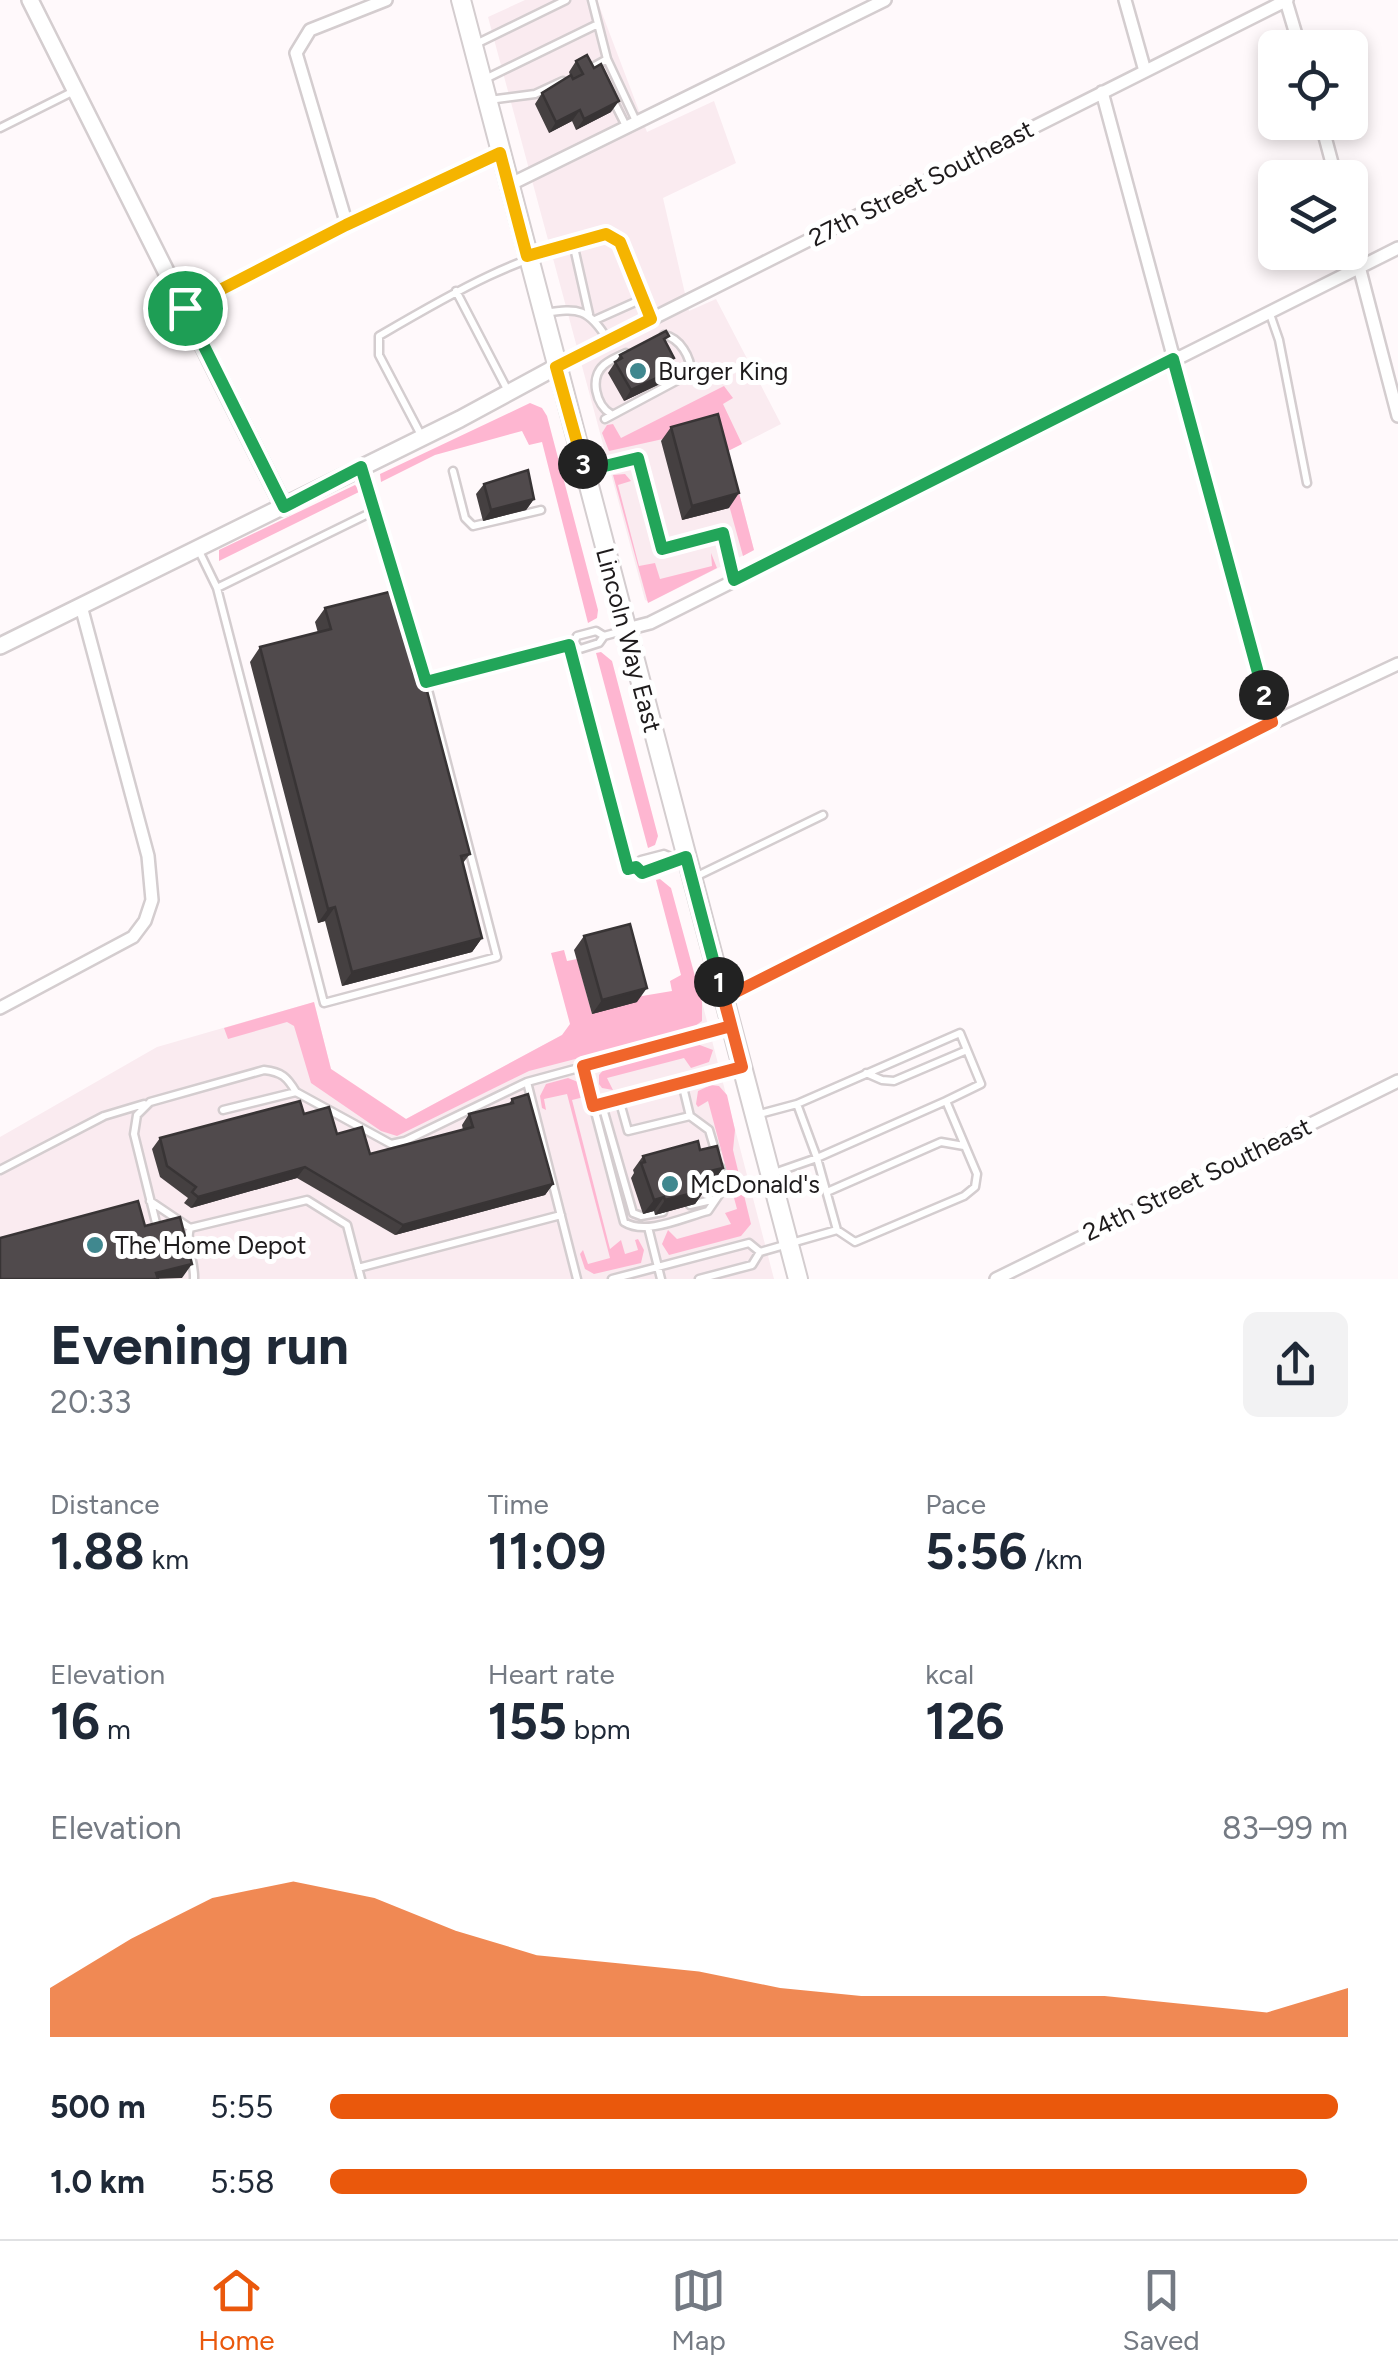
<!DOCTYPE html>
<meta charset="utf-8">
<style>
:root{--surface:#fff;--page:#f2f2f3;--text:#1f2937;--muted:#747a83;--line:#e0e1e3;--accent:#ea580c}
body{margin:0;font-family:Figtree,sans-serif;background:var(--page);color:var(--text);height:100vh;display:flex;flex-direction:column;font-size:38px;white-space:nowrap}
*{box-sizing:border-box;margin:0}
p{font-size:32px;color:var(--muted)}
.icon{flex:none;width:55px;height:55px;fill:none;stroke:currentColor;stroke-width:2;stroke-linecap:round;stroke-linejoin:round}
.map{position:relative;height:1279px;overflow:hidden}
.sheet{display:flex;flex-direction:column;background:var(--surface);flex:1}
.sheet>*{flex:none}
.controls{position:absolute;left:1258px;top:30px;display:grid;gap:20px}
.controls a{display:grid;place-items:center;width:110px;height:110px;border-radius:15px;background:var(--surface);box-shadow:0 5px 15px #0003;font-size:50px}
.pin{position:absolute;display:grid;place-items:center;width:85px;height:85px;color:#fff;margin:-42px;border:5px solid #fff;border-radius:50%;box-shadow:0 2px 10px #0007}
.km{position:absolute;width:50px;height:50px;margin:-25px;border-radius:50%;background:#222;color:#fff;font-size:28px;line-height:50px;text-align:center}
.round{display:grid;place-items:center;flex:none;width:105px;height:105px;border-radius:15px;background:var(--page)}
.headline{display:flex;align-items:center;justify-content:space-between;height:170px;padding:0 50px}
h1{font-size:55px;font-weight:700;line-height:75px}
.metrics{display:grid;grid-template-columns:repeat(3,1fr);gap:15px;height:170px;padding:10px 50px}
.metrics div{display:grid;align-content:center}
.metrics b{font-size:50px;font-weight:700}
.metrics small{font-size:28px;font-weight:400}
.metrics p{font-size:28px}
.chart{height:280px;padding:20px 50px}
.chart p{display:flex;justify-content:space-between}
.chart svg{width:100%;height:180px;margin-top:10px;fill:var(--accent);opacity:.7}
ul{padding:0 50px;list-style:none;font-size:32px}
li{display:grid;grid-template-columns:160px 120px 1fr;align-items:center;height:75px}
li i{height:25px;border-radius:12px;background:var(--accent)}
.tab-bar{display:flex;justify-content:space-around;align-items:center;height:140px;border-top:2px solid var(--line);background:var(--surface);font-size:28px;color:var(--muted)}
.tab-bar a{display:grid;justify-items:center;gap:5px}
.tab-bar .on{color:var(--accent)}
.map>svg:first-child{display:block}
.built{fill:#faebf0}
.green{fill:#feb6d1}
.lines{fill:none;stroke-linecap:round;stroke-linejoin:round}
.service-casing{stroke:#d4cdcf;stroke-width:11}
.minor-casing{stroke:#d4cdcf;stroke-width:16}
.tertiary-casing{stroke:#d4cdcf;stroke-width:20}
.primary-casing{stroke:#d4cdcf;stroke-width:22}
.service{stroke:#fff;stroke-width:6}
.minor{stroke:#fff;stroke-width:11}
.tertiary{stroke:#fff;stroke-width:15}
.primary{stroke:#fff;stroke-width:18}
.wall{fill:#454041}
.shaded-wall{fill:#383435}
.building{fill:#504a4c;stroke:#383435;stroke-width:2.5}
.split-1-casing{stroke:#fff;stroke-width:20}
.split-2-casing{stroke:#fff;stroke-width:20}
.split-3-casing{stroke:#fff;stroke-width:20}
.split-4-casing{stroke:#fff;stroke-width:20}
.split-1{stroke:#22a559;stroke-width:12}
.split-2{stroke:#f0652b;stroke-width:12}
.split-3{stroke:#22a559;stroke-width:12}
.split-4{stroke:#f5b400;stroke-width:12}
.poi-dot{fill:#40888f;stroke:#fff;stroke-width:4}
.labels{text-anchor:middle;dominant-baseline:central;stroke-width:10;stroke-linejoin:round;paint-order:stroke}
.street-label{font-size:25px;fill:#1e1b1c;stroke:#fff}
.poi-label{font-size:25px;fill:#1e1b1c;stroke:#fff;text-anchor:start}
</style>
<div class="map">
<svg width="1398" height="1279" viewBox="0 0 1398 1279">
<rect width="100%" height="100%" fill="#fff9fb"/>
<path class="built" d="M525,0H597L647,132L714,101L736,163L663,198L689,311L716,299L781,424L728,451L754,550L650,602L645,600L488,17Z
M314,1002L331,1069L406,1119L562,1035L702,1002L774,1279H0V1137L157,1047Z"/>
<path class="green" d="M724,386L733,398L723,404L742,444L728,451L754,550L743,556L708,429L609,451L602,433L607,425L613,424L621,438Z
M530,403L542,408L547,416L598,610L597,618L588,623L542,442L529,445L522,431L435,455L381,482L380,474Z
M625,474L631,481L618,485L639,566L655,563L660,579L712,566L711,553L717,568L648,603L613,475Z
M355,485L361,491L219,561V550Z
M601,652L612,661L658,836L655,845L648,848L596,653Z
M660,879L671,888L702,1002V1021L691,1029L529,1071L397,1136L381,1131L311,1083L294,1026L287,1022L228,1039L224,1028L314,1002L331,1069L406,1119L562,1035L570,1024L551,953L564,950L567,961L577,959L592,1014L636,997L672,991L670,981L681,975L656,880Z
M697,1044L713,1050L709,1062L691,1068L684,1058L607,1078L613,1090L602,1088L599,1084V1075L605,1068Z
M568,1078L578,1082L584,1097L572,1100L610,1249L621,1240L625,1254L638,1250L635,1240L638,1239L644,1250L641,1263L594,1274L585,1269L580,1254L583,1250L588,1264L610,1258L567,1094L544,1099L546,1110L542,1108L540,1096L546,1084Z
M711,1085L719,1086L727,1095L735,1130L733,1150L751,1224L741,1236L669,1255L662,1244L668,1230L677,1239L731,1224L725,1213L737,1209L708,1101L698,1107L696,1104L698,1091Z"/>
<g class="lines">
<defs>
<path id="service" d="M592,0L607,59L636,121
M478,43L566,0
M589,69L607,59
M483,80L598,24
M489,100L535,94L563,81
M614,102L626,126
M0,128L74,91
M573,243L589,314
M456,291L508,391
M544,313C579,308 588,308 608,340
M1270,314L1279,340L1307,483
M595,320L642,299
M611,414C596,405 589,378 604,365C610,360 619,356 626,353
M605,419L691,373C691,357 680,338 664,335
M421,435L379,355V336C459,289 515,257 606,235L614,236L620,242L650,318
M362,469L376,510
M586,470L638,458L662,549L723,533L734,579
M453,471L465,518L473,526L541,510
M198,549L217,588L376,510L426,682L497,957L324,1003L217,588
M604,636L596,631L577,636L574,643L580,649L599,643L604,636L626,630
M426,682L569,645L628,869L637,867L641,860L664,854L676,859L666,867L643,873L637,867
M693,878L823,815
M583,1066L624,1222C646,1236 684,1217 708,1211L725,1186L720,1167
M866,1073L882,1080L894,1081L967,1050
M527,1082L577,1279
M682,1083L739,1068
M619,1099L628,1131L690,1116
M797,1104L817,1158L837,1230
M593,1106L682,1083L690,1116L709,1130L715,1150
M594,1106L604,1112L633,1213L641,1216L663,1212
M223,1110L296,1092L391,1144L405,1141L527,1082L730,1027
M756,1115L797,1104L960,1033L981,1084L946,1101
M0,1170L104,1116L144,1104
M827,1192L941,1142L964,1146
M150,1201L190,1228L307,1200L347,1225L361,1279
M690,1205L716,1199
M648,1227L661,1279
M190,1228C185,1244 195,1262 194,1279
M158,1231L134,1134L137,1115L150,1102L264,1070C282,1072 287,1077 296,1092
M358,1268L561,1215
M612,1279L749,1243L760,1252
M699,1279L752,1265L760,1252L837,1230L855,1242L964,1196L975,1187L977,1174L946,1101L817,1158L774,1173"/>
<path id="minor" d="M1125,0L1145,71
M1286,1L1300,48
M1102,92L1272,723
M1321,122L1336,178
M509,185L885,0
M347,225L296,53L310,30L386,0
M1350,232L1398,416
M185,308L347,225L500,153
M556,367L1287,0
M627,629L650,623L1398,248
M724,998L1272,723L1398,664
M0,1008L133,937L145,921L152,900L148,856L81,606
M996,1279L1398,1081"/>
<path id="tertiary" d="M30,0L284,507
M0,646L460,419L556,367"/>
<path id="primary" d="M461,0L798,1279"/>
</defs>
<use href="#service" class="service-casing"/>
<use href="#minor" class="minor-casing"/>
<use href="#tertiary" class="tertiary-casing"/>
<use href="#primary" class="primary-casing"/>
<use href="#service" class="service"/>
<use href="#minor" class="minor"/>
<use href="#tertiary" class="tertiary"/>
<use href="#primary" class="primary"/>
</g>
<path class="wall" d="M576,61L611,112L576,130L572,121L549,133L535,104L542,93L570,75L569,72Z
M666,341L671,364L666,381L624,401L608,373L620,355Z
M671,427L729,508L682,520L661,441Z
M484,484L534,499L526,510L483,521L476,494Z
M325,608L414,674L470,854L463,863L482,938L472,952L342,986L325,921L318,923L250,662L260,647L318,633L315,622Z
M584,936L637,1002L592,1014L574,950Z
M512,1099L553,1184L545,1195L395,1235L297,1178L191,1208L184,1203L188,1198L160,1177L152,1149L160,1138L304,1114L370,1154L463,1130L462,1125L469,1114L509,1104Z
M700,1150L723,1168L713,1182L708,1184L705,1187V1190L695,1204L655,1215L654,1211L643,1214L631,1178L634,1173L633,1170L643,1156Z"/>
<path class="shaded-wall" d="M619,101L611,112L576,130L584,119Z
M580,110L572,121L549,133L556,122Z
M674,370L666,381L624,401L631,390Z
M739,493L729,508L682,520L692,506Z
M534,499L526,510L483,521L491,510Z
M335,907L325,921L318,923L328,909Z
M482,938L472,952L342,986L352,972Z
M647,988L637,1002L592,1014L602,1000Z
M305,1167L297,1178L191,1208L198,1197Z
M723,1168L713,1182L708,1184L703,1190H705L695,1204L655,1215L665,1200L706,1172Z
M553,1184L545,1195L395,1235L403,1225Z
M664,1197L654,1211L643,1214L654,1200Z
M192,1264L182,1278L152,1279L156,1273Z"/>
<path class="building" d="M587,55L594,68L601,64L619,101L584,119L580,110L556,122L542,93L571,75L573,79L583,74L576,61Z
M666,331L669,336L664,339L674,358L669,361L674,370L631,390L615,362L622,358L620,355Z
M718,414L739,493L692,506L671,427Z
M528,470L534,499L491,510L484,484Z
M393,591L414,674L422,672L470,854L461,856L482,938L352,972L335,907L328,909L260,647L331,629L325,608Z
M630,924L647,988L602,1000L584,936Z
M528,1094L553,1184L403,1225L305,1167L198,1197L192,1192L196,1187L167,1166L160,1138L300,1101L304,1114L329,1107L337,1134L362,1127L370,1154L473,1127L469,1114L513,1103L512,1099Z
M698,1141L700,1150L717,1146L723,1168L706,1172L708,1182L704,1184L705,1190L665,1200L664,1197L654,1200L641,1163L645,1162L643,1156Z
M138,1201L145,1226L180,1217L192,1264L156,1273L158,1279H0V1238Z"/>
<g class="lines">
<defs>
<path id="split-1" d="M185,308L284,507L361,467L426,682L569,645L628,869L636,867L642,873L686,857L719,982"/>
<path id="split-2" d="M719,982L731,1026L583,1066L593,1106L742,1067L724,998L1272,722L1264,695"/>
<path id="split-3" d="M583,464L584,471L638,458L662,549L723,533L734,580L1173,359L1264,695"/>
<path id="split-4" d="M185,308L346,225L500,153L527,256L606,234L620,242L651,319L556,367L583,464"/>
</defs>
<use href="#split-1" class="split-1-casing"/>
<use href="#split-2" class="split-2-casing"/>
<use href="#split-3" class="split-3-casing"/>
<use href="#split-4" class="split-4-casing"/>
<use href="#split-1" class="split-1"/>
<use href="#split-2" class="split-2"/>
<use href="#split-3" class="split-3"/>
<use href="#split-4" class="split-4"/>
</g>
<g class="poi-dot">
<circle cx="638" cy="371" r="10"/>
<circle cx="670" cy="1184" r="10"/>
<circle cx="95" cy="1245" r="10"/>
</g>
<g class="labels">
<g class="street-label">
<text transform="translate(921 183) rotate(-27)">27th Street Southeast</text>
<text transform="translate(629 640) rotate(75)">Lincoln Way East</text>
<text transform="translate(1197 1179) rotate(-26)">24th Street Southeast</text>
</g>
<g class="poi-label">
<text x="658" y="371">Burger King</text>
<text x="690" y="1184">McDonald's</text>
<text x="115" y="1245">The Home Depot</text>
</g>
</g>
</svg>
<div class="controls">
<a><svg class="icon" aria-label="locate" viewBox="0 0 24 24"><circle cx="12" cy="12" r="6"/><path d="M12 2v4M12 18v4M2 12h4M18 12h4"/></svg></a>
<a><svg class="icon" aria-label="layers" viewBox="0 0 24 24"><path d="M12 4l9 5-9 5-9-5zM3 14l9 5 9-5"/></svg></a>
</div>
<div class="pin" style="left:185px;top:308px;background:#1e9e55"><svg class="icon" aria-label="arrive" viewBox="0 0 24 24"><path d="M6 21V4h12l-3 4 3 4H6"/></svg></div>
<b class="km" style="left:719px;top:982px">1</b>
<b class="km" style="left:1264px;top:695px">2</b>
<b class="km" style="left:583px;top:464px">3</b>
</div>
<section class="sheet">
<div class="headline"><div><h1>Evening run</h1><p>20:33</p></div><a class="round"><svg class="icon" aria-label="share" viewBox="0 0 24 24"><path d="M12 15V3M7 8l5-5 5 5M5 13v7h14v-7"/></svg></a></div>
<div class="metrics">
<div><p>Distance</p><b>1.88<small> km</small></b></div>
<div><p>Time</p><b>11:09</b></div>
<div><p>Pace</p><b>5:56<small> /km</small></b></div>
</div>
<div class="metrics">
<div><p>Elevation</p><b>16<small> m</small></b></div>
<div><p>Heart rate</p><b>155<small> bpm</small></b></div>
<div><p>kcal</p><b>126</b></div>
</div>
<div class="chart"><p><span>Elevation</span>83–99 m</p>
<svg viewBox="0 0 160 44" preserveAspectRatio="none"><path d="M0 44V32L10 20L20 10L30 6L40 10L50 18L60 24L70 26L80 28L90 32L100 34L110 34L120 34L130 34L140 36L150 38L160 32V44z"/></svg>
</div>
<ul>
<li><b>500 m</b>5:55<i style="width:99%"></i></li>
<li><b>1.0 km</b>5:58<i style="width:96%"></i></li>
</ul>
</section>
<nav class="tab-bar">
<a class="on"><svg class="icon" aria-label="home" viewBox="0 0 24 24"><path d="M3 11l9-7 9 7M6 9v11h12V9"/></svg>Home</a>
<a><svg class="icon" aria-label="map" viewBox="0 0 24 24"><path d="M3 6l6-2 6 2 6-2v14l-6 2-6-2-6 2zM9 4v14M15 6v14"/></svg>Map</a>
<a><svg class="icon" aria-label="saved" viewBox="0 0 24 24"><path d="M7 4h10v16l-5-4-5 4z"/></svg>Saved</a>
</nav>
